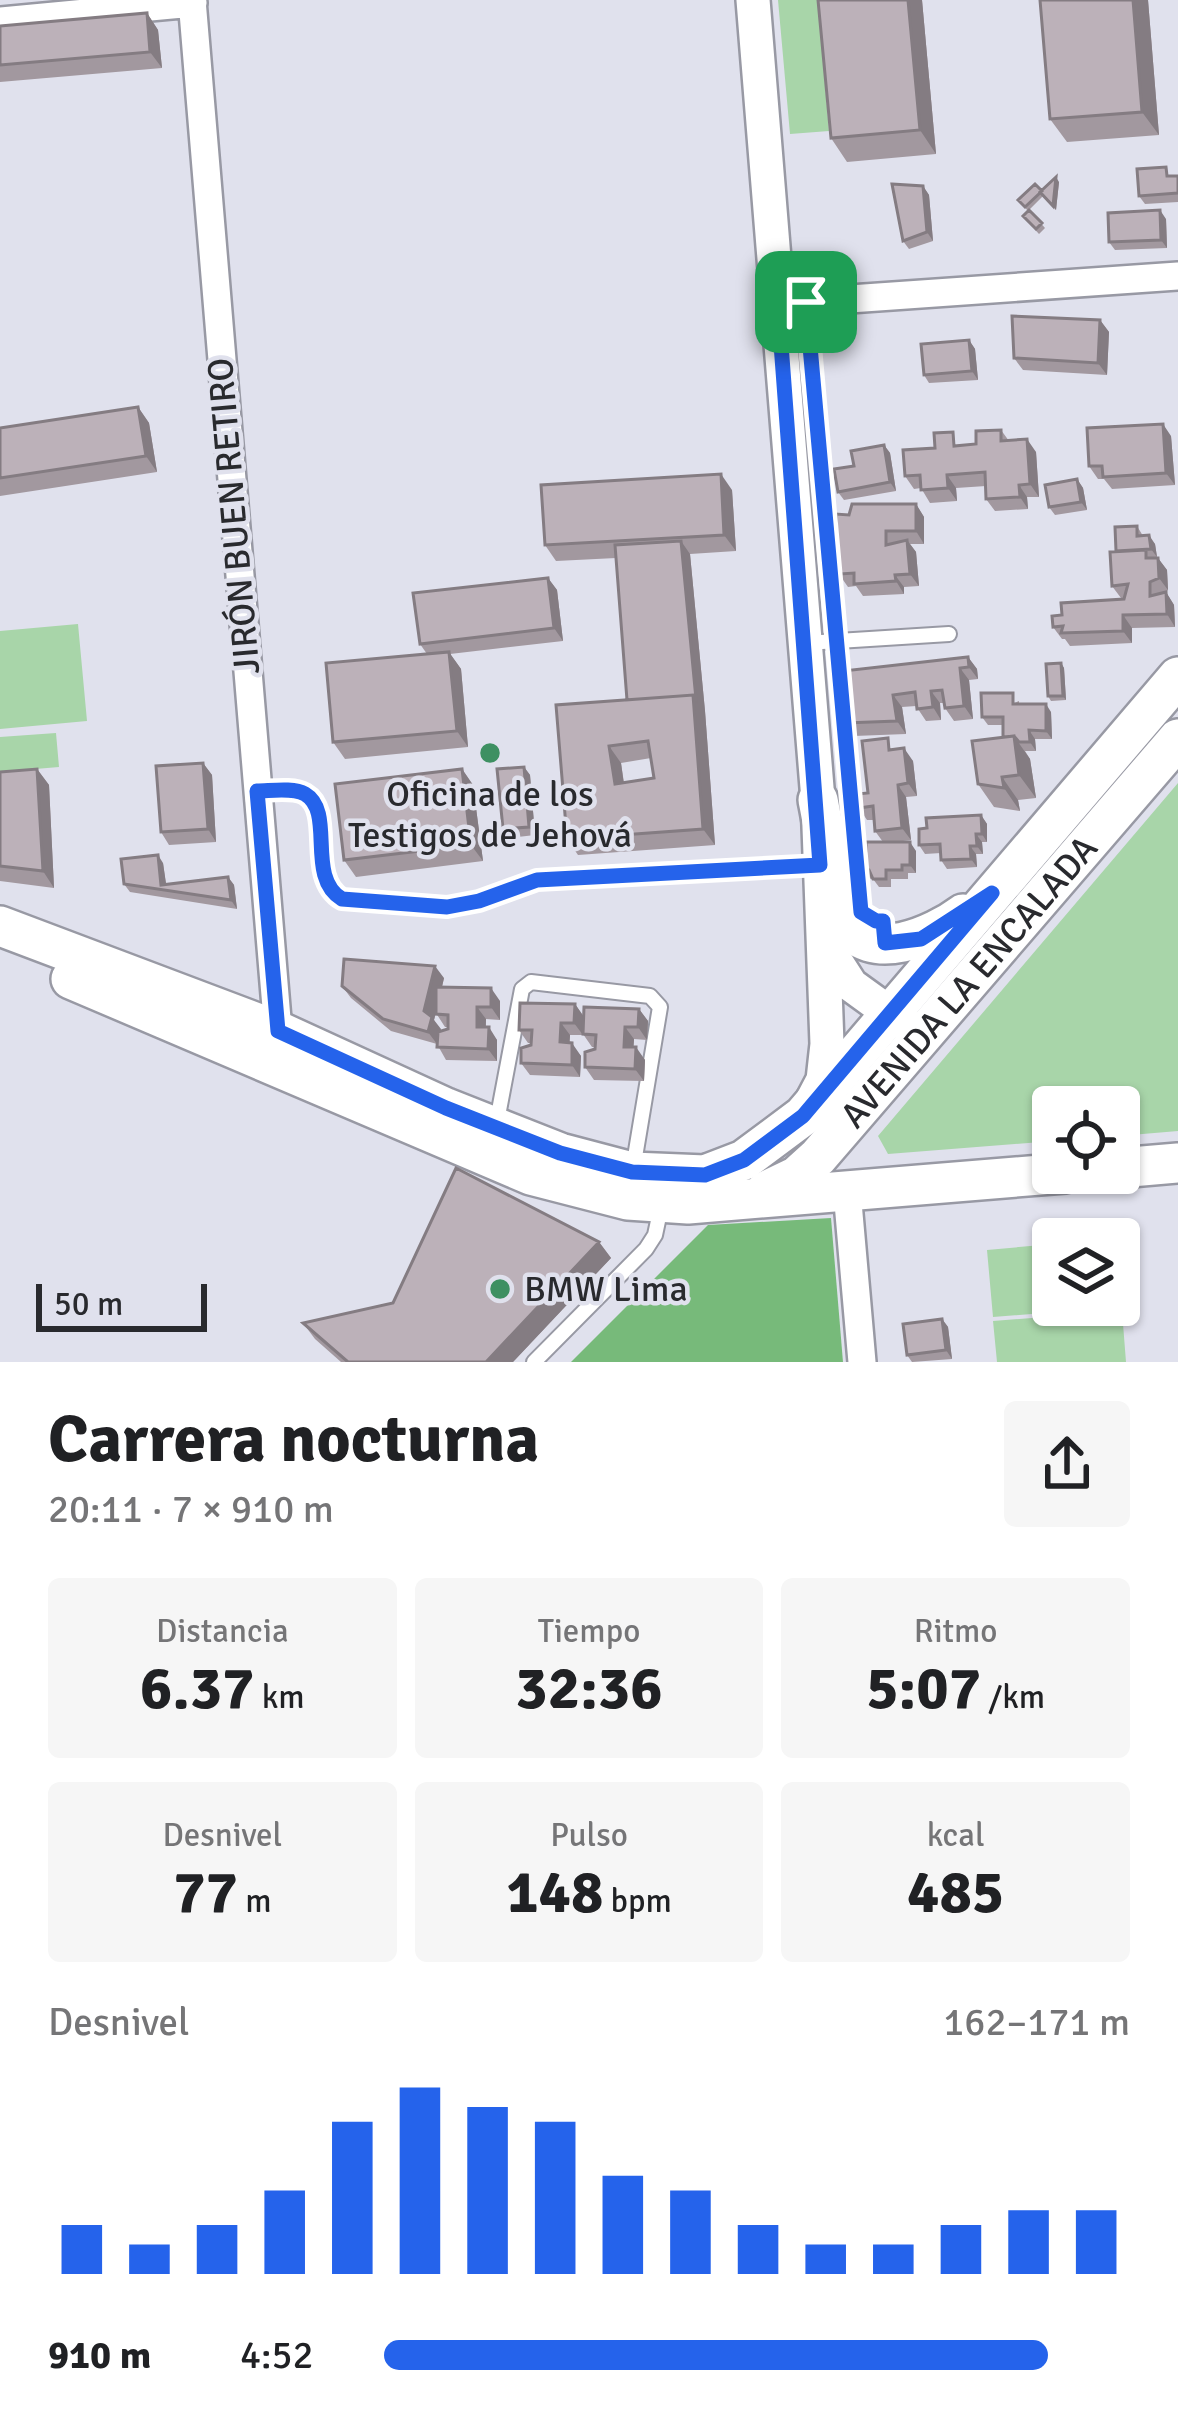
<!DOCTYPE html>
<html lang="es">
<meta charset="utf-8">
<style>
:root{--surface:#fff;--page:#f6f6f6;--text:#202124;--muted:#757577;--accent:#2563eb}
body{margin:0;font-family:Signika,sans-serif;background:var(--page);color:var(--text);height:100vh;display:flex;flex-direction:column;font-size:45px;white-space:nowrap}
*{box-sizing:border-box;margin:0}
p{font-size:39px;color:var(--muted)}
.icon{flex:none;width:66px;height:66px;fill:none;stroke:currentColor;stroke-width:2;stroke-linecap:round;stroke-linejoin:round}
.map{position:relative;height:1362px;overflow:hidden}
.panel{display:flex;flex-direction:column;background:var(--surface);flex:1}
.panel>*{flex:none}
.buttons{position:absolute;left:1032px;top:1086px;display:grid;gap:24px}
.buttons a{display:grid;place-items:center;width:108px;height:108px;border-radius:12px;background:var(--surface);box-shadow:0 3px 9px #0004;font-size:60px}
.scale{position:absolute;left:36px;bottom:30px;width:171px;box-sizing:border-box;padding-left:12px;border:6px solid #292a2e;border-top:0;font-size:33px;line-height:42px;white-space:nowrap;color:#292a2e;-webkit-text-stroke:9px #e0e1ed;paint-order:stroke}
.pin{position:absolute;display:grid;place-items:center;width:102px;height:102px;color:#fff;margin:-51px;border-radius:24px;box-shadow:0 6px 18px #0006}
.round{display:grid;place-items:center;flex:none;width:126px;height:126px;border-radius:12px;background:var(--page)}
.head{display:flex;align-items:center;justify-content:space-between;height:204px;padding:0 48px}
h1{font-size:66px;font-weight:700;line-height:90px}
.metrics{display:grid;grid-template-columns:repeat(3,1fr);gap:18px;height:204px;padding:12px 48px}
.metrics div{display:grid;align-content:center;border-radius:12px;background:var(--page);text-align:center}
.metrics b{font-size:60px;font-weight:700}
.metrics small{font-size:33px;font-weight:400}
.metrics p{font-size:33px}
.chart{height:336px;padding:24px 48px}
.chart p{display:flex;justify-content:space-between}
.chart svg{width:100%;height:216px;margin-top:12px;stroke:var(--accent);stroke-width:6}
ul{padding:0 48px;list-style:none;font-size:39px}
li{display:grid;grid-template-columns:192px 144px 1fr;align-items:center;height:90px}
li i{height:30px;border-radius:15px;background:var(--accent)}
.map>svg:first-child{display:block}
.green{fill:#a8d5a9}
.forest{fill:#77ba7a}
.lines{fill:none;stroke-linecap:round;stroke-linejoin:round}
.service-casing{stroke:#9899a4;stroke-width:18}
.minor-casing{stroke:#9899a4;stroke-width:32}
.tertiary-casing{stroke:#9899a4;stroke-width:38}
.secondary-casing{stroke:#9899a4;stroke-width:44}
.path{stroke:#9798a1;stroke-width:4.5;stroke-dasharray:6 9;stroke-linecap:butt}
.service{stroke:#fff;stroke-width:14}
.minor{stroke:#fff;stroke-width:27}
.tertiary{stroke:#fff;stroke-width:33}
.secondary{stroke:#fff;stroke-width:39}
.wall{fill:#a2989f;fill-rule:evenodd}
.shaded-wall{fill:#847c82}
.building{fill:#bcb1b9;stroke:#847c82;stroke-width:3;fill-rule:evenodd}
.route-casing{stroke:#fff;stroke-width:24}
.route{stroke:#2563eb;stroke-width:15}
.poi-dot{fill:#3e9062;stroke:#e0e1ed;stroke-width:4.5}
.labels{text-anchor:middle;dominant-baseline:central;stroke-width:9;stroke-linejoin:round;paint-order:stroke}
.street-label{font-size:36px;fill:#292a2e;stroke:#e0e1ed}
.poi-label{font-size:36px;fill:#292a2e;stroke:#e0e1ed}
</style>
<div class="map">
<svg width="1178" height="1362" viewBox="0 0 1178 1362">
<rect width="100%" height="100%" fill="#e0e1ed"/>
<path class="green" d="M778,0H818L829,131L790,134Z
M78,624L87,721L0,729V631Z
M56,733L59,767L0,772V737Z
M1178,783V1131L1119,1136V1107H1053V1141L888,1154L878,1136Z
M1053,1244V1305H1119V1280L1121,1307L993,1317L987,1250Z
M1122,1311L1126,1362H997L993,1321Z"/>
<path class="forest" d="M831,1218L843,1362H571L708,1225Z"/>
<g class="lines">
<defs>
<path id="service" d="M806,643L949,634
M257,791C271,791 294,787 305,794C336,813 305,876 342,899L447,907L479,901L537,880L820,865
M497,1121L522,989L531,982L650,996L660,1007L633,1169
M534,1362L646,1249L655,1235L661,1207"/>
<path id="minor" d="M192,0L278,1031
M0,21L193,3
M778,304L1178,276
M847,1191L862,1362"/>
<path id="tertiary" d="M753,0L818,800L827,1044L823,1080L813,1099
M824,943L851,985L909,1027"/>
<g id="secondary">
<path d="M818,800C824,828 834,900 845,921C868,966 935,935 963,914"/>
<path d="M0,926L278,1031L446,1108L560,1153L632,1172L705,1175L744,1160L803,1116L1178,677"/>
<path d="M71,979L531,1175L628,1200L688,1204L1065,1173"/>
<path d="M1119,1168L1178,1163"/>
<path id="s1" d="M766,1191L797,1176L818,1157L1178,739"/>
</g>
</defs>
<use href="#service" class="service-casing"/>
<use href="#minor" class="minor-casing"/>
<use href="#tertiary" class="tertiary-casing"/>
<use href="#secondary" class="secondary-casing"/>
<path class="path" d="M829,559L835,625
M838,661L849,793"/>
<use href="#service" class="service"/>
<use href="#minor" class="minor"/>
<use href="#tertiary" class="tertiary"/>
<use href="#secondary" class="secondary"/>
</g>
<path class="wall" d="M818,0H922L936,154L847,162L831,138Z
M1040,0H1148L1159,135L1067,142L1050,119Z
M147,13L158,30L162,68L0,82V26Z
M1172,176H1178V202L1145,204L1139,196Z
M1059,182L1056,210L1043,196L1029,210L1045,228L1039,234L1026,220L1028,211L1018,200Z
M923,186L929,195L933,241L909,249L903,241Z
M1166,219L1167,248L1115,250L1109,242Z
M1100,320L1109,332L1107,375L1023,370L1014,358Z
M969,340L975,349L978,380L929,383L924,375Z
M138,407L149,423L157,472L0,496V428Z
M1001,430L1009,441L1036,452L1039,497H1027L1028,509L995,511L986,499V486L956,488L957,501L930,503L921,488L914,489L905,476L935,448L976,444Z
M1171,436L1175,485L1112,489L1104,479H1098L1089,466Z
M884,445L890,453L896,491L844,500L838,492L854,466Z
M1077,479L1083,488L1087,510L1055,515L1049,507Z
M732,490L736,551L690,554L705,711L715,845L578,855L567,839L627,700L616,558L556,561L545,545ZM651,758L654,778L624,783L621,763Z
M916,504L924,517V544H910L916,552L919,586L904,587V594L863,596L856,586L848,587L829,560L849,515Z
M1137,526L1143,536L1155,544L1157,557L1167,570L1168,590L1163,593L1166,592L1174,605L1175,627L1132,628V643L1070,646L1065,639H1062L1053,627L1062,615L1124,599L1121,598L1112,586L1117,552Z
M548,578L557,590L563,641L450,654L461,669L468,747L345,759L333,742L427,654L420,644Z
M968,657L977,669L978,679L969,680L973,719L954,721L945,708L944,703H940L941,720L926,721L916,706L902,707L906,734L854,736L845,723L843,671Z
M1061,663L1064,668L1066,700L1051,701L1048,696Z
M1019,701V704L1051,712L1052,739H1035L1036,751H1025L1030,759L1036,798L1018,800L1020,811L994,807L978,784L1003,737V725H988L982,717Z
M895,749L913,761L917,796L906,797L911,840L895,842L916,851V873H908V879H891V887H879L873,879L865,878L859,870L866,851L883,842L875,831L874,820H867L859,808Z
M203,763L212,775L216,842L169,845L161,832Z
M524,767L530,775L535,835L509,838L503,829Z
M37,769L49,785L54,888L0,881V772Z
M462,769L473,785L483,861L356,877L344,860Z
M981,815L987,824V842H982L983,854H976L977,867L947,869L941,860V853L925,854L919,845L927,828Z
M163,863L166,885L228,877L234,885L237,909L130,892L124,884Z
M444,978L442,987L500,1001V1020L486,1019V1027L497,1040V1061L446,1060L437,1044L391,1031L351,998L342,986ZM436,1013L445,1027H448V1029L440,1031L434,1020Z
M575,1004L584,1017L583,1035H570L569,1043L581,1056L580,1077L530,1075L521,1063L531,1043H528L519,1030Z
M639,1009L648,1021L647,1040L634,1039L633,1047L645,1060L644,1081L594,1080L585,1067L595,1047H592L583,1034Z
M599,1242L611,1258L513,1362H341L315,1339L303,1323L393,1303Z
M942,1319L948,1327L952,1359L912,1362L907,1355Z"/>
<path class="shaded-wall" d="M908,0H922L936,154L920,130Z
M1133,0H1148L1159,135L1142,112Z
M147,13L158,30L162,68L150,52Z
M1056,177L1059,182L1056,210L1053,206Z
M923,186L929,195L933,241L927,232Z
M1160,210L1166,219L1167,248L1161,240Z
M1100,320L1109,332L1107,375L1098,363Z
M969,340L975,349L978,380L972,371Z
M138,407L149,423L157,472L146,456Z
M1163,424L1171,436L1175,485L1166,473Z
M1027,439L1036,452L1039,497L1030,484Z
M884,445L890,453L896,491L890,482Z
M721,474L732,490L736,551L724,535Z
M947,475L956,488L957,501L948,488Z
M1077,479L1083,488L1087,510L1081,502Z
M1019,485L1027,497L1028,509L1020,497Z
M916,504L924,517V544L916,531Z
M1149,535L1155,544L1157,557L1151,549Z
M907,540L916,552L919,586L910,574Z
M681,541L690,554L705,711L715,845L703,829Z
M1158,558L1167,570L1168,590L1159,578Z
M895,575L904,587V594L896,581Z
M548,578L557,590L563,641L554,628Z
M1166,592L1174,605L1175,627L1167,614Z
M1123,615L1132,628V643L1123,631Z
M449,652L461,669L468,747L457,731Z
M968,657L977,669L978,679L969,667Z
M1061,663L1064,668L1066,700L1063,696Z
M960,668L969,680L973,719L964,706Z
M931,691L940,703L941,720L933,707Z
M893,695L902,707L906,734L897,721Z
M1046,704L1051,712L1052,739L1046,731Z
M1029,730L1035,739L1036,751L1030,742Z
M1014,736L1030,759L1036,798L1019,775Z
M609,746L621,763L626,800L615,784Z
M904,748L913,761L917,796L908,783Z
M203,763L212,775L216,842L208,829Z
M524,767L530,775L535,835L529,827Z
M37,769L49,785L54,888L43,871Z
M462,769L473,785L483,861L471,845Z
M1002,777L1018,800L1020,811L1004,788Z
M898,785L906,797L911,840L902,828Z
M981,815L987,824V842L982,834Z
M976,834L982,842L983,854L977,846Z
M910,842L916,851V873L910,865Z
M970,846L976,854L977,867L971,859Z
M158,855L163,863L167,890L161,885Z
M228,877L234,885L237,909L231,900Z
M435,966L444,978L434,1020L441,1029L437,1044L428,1032L424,1011Z
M491,988L500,1001V1020L491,1007Z
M575,1004L584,1017L583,1035L574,1023Z
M477,1007L486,1019L485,1039L477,1027Z
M639,1009L648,1021L647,1040L638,1027Z
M561,1023L570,1035L569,1055L560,1042Z
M489,1027L497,1040V1061L488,1049Z
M625,1027L634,1039L633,1059L624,1047Z
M572,1043L581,1056L580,1077L572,1065Z
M636,1047L645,1060L644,1081L635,1069Z
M599,1242L611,1258L513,1362H486Z
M942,1319L948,1327L952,1359L946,1350Z"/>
<path class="building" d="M818,0H908L920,130L831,138Z
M1040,0H1133L1142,112L1050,119Z
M147,13L150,52L0,65V26Z
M1166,167L1167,176H1178V193L1139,196L1137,169Z
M1056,177L1053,206L1040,192Z
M892,184L923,186L927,232L903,241Z
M1035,184L1042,191L1025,207L1018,200Z
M1029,210L1042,223L1036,229L1023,216Z
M1160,210L1161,240L1109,242L1108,213Z
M1012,316L1100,320L1098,363L1014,358Z
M969,340L972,371L924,375L921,344Z
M138,407L146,456L0,478V428Z
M1163,424L1166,473L1103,477L1102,466H1089L1087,428Z
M1001,430V441L1027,439L1030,484L1019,485L1020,497L986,499L985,472L947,475L948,488L921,490L920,475L905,476L903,450L935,448L934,433L953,432L954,446L976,444V431Z
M884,445L890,482L838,492L834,469L854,466L851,451Z
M721,474L724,535L545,545L541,485Z
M1077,479L1081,502L1049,507L1045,485Z
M852,504H916V531H886V545L907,540L910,574L895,575L896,581L854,584V573L840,574L839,560H829L828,544L837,545L836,514L849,515Z
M1137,526V536L1149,535L1151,549L1116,551L1115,527Z
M681,541L696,699L693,695L627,700L615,545Z
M1146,550V558H1158L1159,578L1150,582V596L1166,592L1167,614L1123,615V631L1061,633L1063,626L1053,627L1052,616L1062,615L1061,603L1124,599L1128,584L1112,586L1110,552Z
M548,578L554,628L420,644L413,593Z
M449,652L457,731L333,742L326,663Z
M968,657L969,667L960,668L964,706L945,708L942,690L931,691L933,707L917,709L915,692L893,695L897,721L845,723L843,671Z
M1061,663L1063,696H1048L1046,664Z
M981,693H1013V704H1046V731L1029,730L1030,742H1019L1014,736L1003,737V717H982Z
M693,695L703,829L567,839L556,705ZM648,741L654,778L615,784L609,746Z
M1014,736L1019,775L1002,777L1004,788L978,784L972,741Z
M888,738L889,750L904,748L908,783L898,785L902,828L875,831L873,806L859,808L857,794L868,793L862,741Z
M203,763L208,829L161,832L156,766Z
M524,767L529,827L503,829L497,769Z
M37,769L43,871L0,866V772Z
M462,769L471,845L344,860L335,784Z
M981,815L982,834H976L977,846H970L971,859L941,860L940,844L919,845V829L927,828L926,818Z
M866,842H910V865H902V870H886V879H873L869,870H859V851H866Z
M158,855L161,885L228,877L231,900L124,884L121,859Z
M344,959L435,966L424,1011L432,1017L428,1032L383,1019L342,986Z
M436,987L491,988V1007H477V1027H489L488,1049L437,1047L438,1032L448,1029V1015L436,1014Z
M520,1003L575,1004L574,1023H561L560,1042L572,1043V1065L521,1063V1048L531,1045L532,1030H519Z
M584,1007L639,1009L638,1027H625L624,1047H636L635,1069L585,1067V1052L595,1049L596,1035L583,1034Z
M456,1168L599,1242L486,1362H348L303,1323L393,1303Z
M942,1319L946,1350L907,1355L903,1324Z"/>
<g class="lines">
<defs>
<path id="route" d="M806,302L861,912L876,921H883L885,943L921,939L992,893L803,1116L744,1160L705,1175L632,1172L560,1153L446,1108L278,1031L257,791C270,791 293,787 305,794C336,812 305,877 342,899L447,907L479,901L537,880L820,865L778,304Z"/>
</defs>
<use href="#route" class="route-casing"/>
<use href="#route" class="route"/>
</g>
<g class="poi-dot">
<circle cx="490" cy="753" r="12"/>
<circle cx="500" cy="1289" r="12"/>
</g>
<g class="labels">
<g class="street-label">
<text transform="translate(234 516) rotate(-95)">JIRÓN BUEN RETIRO</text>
<text stroke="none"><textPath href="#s1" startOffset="294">AVENIDA LA ENCALADA</textPath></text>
</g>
<g class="poi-label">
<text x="490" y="794">Oficina de los<tspan x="490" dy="41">Testigos de Jehová</tspan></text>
<text x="524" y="1289" text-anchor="start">BMW Lima</text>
</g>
</g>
</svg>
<div class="buttons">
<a><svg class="icon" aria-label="locate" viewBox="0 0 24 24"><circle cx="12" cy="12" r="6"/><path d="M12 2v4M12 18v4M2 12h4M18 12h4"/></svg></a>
<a><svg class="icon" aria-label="layers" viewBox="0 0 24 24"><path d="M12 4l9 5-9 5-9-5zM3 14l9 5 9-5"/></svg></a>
</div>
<div class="scale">50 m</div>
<div class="pin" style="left:806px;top:302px;background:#1e9e55"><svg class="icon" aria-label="arrive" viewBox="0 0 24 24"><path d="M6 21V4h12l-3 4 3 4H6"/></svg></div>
</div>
<section class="panel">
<div class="head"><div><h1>Carrera nocturna</h1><p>20:11 · 7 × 910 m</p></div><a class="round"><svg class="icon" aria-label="share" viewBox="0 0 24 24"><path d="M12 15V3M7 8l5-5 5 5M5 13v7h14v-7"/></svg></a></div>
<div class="metrics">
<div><p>Distancia</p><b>6.37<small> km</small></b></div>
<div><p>Tiempo</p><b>32:36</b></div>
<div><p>Ritmo</p><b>5:07<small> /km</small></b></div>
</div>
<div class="metrics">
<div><p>Desnivel</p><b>77<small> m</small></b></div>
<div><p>Pulso</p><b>148<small> bpm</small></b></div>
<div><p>kcal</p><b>485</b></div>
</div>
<div class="chart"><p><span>Desnivel</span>162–171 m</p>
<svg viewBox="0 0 160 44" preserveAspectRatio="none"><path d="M5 44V34M15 44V38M25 44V34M35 44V27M45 44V13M55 44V6M65 44V10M75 44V13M85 44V24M95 44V27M105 44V34M115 44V38M125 44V38M135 44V34M145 44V31M155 44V31"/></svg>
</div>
<ul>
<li><b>910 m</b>4:52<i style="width:89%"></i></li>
</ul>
</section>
